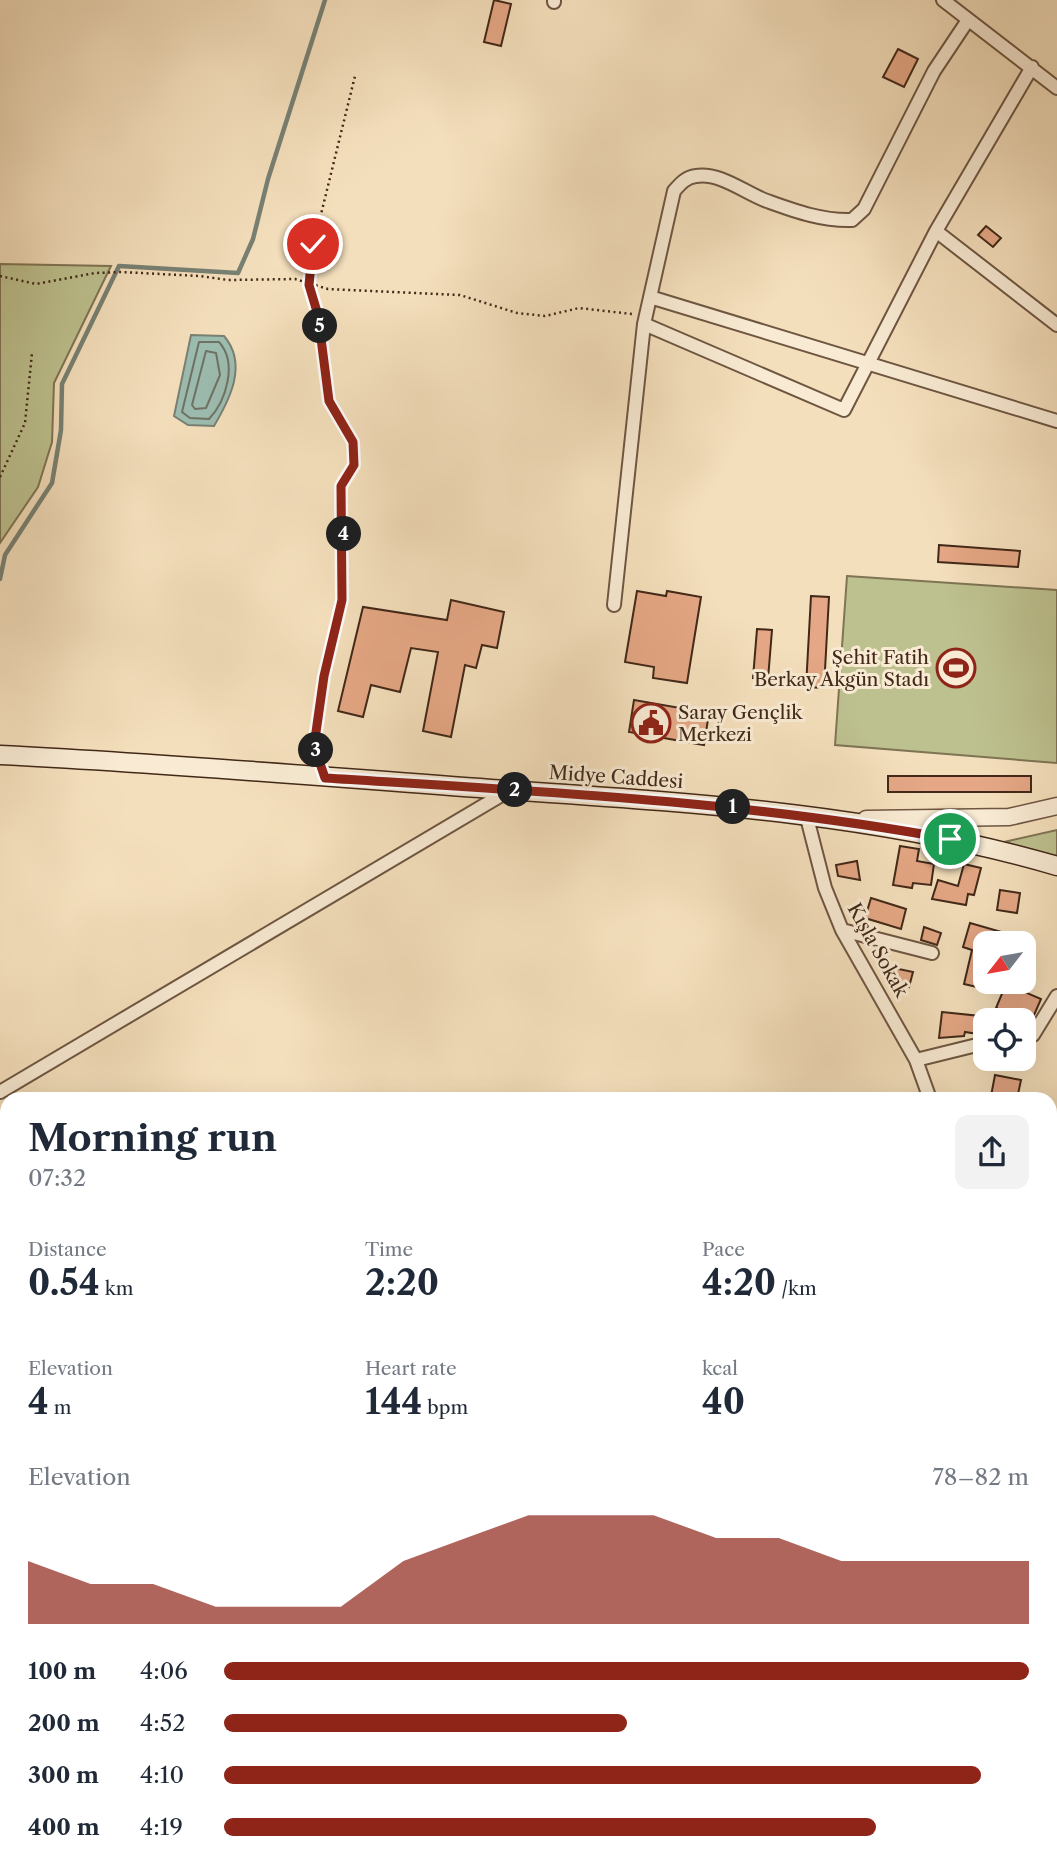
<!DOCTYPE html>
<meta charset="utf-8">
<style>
:root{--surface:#fff;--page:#f2f2f3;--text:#1f2937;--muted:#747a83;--accent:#8f2418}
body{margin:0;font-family:"Libre Caslon Text",serif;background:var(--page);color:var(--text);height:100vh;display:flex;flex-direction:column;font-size:26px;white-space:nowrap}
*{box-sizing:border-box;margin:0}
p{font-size:23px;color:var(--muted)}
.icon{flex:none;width:38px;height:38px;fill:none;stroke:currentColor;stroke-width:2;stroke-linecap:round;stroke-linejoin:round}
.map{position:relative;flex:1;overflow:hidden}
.drawer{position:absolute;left:0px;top:1092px;width:1057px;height:777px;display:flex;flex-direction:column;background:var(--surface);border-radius:21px 21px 0 0;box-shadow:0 7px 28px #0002}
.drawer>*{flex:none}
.needle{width:46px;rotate:239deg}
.buttons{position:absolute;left:973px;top:931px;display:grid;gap:14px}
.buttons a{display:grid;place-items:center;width:63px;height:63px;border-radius:14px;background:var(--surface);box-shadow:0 7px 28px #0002;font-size:35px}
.pin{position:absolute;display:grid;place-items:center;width:60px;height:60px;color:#fff;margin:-30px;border:4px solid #fff;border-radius:50%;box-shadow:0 2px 7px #0007}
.km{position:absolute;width:35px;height:35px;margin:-18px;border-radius:50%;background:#222;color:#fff;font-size:19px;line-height:35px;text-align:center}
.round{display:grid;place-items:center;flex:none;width:74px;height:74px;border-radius:14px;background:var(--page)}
.summary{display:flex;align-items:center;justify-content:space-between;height:119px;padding:0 28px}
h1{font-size:38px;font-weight:800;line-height:52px}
.metrics{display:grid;grid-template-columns:repeat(3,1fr);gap:10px;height:119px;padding:7px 28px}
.metrics div{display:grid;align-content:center}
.metrics b{font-size:35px;font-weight:800}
.metrics small{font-size:19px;font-weight:400}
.metrics p{font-size:19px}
.chart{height:196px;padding:14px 28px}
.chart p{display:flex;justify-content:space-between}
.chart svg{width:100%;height:126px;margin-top:7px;fill:var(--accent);opacity:.7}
ul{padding:0 28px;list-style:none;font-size:23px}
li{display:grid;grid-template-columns:112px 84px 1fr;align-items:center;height:52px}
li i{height:18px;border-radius:9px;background:var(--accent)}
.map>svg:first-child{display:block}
.green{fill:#bdc18f;stroke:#7f7454;stroke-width:2}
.water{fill:#9cbdb1;stroke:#788174;stroke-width:2}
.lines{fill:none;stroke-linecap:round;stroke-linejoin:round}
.shore{stroke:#6e7264;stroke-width:2}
.stream{stroke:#788174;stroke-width:4.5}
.building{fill:#e5a785;stroke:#412818;stroke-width:2}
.minor-casing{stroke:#6e5641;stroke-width:16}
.tertiary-casing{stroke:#6e5641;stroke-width:19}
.secondary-casing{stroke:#412818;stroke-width:21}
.path{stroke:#412818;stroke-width:2.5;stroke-dasharray:2 3.5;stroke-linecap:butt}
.minor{stroke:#f8ead3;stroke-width:12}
.tertiary{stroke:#f8ead3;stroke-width:16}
.secondary{stroke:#f8ead3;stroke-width:18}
.route-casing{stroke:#fff;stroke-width:14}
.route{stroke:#8f2418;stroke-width:9}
.labels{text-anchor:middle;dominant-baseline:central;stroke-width:6;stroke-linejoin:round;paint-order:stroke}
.poi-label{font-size:19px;fill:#412818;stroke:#f8ead3;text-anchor:end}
.street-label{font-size:19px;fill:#412818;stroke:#f8ead3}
</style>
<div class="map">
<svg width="1057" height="1869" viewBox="0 0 1057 1869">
<rect width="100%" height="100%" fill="#f4dfbc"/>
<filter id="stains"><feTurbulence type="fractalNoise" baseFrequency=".00286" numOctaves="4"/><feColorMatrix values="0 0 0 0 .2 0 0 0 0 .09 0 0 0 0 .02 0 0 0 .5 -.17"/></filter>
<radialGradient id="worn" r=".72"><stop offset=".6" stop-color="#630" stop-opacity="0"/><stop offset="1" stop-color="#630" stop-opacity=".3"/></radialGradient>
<path class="green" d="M0,264L111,266L54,383L52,442L38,487L0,543Z
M847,576L1057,590V763L835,745Z
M1057,830V856L1004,842Z"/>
<path class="water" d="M191,335L224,336C248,364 230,399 214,426L188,425L174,416Z"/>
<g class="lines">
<path class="shore" d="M199,342H219C238,363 226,401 209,419L190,418L182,412Z
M206,351L216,353L220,375L206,408L195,409L192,405Z"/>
<path class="stream" d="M0,579L5,555L52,483L61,430L62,384L119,266L238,273L253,239L268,179L325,0"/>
</g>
<path class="building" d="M494,0L511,4L501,46L484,42Z
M898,49L918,59L904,87L883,77Z
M986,226L1001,238L993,247L978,235Z
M939,545L1020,551L1018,567L938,562Z
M637,591L666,596L667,591L701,597L687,683L653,678L654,667L625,662Z
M811,596L829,597L824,688L806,687Z
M451,600L504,612L497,648L482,645L476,668L465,665L451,737L423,731L438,652L411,648L400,692L371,685L363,717L338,711L363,607L447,620Z
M757,629L772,630L768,679L753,678Z
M634,700L709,713L704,745L629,732Z
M888,776H1031V792H888Z
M900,846L919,849L917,861L934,864L931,885L913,883L912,888L893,885Z
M857,861L860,880L838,876L836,865Z
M964,864L981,868L974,895L968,894L966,905L932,899L938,880L958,886Z
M1000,890L1020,893L1017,913L997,910Z
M871,898L906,909L901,929L865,918Z
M970,923L1029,940V943H985V989L964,984L972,950L963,947Z
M924,927L941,933L937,945L921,940Z
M894,968L913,972L909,987L890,982Z
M1006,984L1041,999L1031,1022L996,1008Z
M942,1012L980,1016L978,1034L965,1032L964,1036L939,1038Z
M995,1075L1021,1080L1017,1099L991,1096Z"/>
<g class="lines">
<defs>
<path id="minor" d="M943,0L1057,88
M554,2V0
M936,231L1057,325
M650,297L1057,421
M644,324L844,410L936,231L1032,67
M614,605L644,324L674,191C680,184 686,177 696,176C720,172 745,193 767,201C795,211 822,221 852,220L864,209L934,71L968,20
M806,814L825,888L842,930L916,1060L930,1099
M842,930L932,953
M1024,1036L1033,1035L1057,996
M916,1060L985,1043
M0,1092L510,790
M1050,1223L1057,1222
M0,1259L7,1269
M1050,1283L1057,1290
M1050,1428L1057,1424
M1050,1666L1057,1668
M123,1862L125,1869
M229,1862L231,1869
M295,1862L325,1869
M334,1862L336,1869
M685,1862L687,1869
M807,1862L809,1869
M346,1869L373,1862
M732,1869L761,1862"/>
<path id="tertiary" d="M866,819L1009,817L1057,806
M1050,1691L1057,1689
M1050,1820L1057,1819
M906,1862L908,1869"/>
<path id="secondary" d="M0,755C164,763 327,777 491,789C681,802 873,812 1057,866"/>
</defs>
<use href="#minor" class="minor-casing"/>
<use href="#tertiary" class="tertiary-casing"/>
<use href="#secondary" class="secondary-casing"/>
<path class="path" d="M0,276L36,284L95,273L122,272L199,276L228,280L295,279L328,289L460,295L517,313L545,316L579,308L632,314
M0,477L25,423L32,353
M320,761L314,745L324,676L342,600L341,486L354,465L353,442L329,401L318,315L309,285V263L355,76
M0,1333L7,1329
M0,1375L7,1371"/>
<use href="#minor" class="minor"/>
<use href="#tertiary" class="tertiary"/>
<use href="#secondary" class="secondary"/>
</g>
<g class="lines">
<defs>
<path id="route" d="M313,244L309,285L318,315L329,401L353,442L354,465L341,486L342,600L324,676L314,746L325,778C534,791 744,801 950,839"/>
</defs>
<use href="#route" class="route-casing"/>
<use href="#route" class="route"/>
</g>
<defs>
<symbol id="stadium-ring" viewBox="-11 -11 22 22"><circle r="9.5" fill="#f8ead3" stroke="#8f2418" stroke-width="1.5"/><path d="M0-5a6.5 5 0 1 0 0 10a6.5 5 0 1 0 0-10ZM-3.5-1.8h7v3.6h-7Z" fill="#8f2418"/></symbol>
<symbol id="civic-ring" viewBox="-11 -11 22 22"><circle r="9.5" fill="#f8ead3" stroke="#8f2418" stroke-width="1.5"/><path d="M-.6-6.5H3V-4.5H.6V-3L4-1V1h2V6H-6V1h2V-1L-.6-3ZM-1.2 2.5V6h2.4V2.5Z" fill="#8f2418"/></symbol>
</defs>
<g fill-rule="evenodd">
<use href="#stadium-ring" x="934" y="646" width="44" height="44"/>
<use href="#civic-ring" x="629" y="701" width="44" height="44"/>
</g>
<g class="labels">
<g class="poi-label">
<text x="929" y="657">Şehit Fatih<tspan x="929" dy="22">Berkay Akgün Stadı</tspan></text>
<text x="678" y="712" text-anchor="start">Saray Gençlik<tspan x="678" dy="22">Merkezi</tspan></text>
</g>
<g class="street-label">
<text transform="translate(616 777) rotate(4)">Midye Caddesi</text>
<text transform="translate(878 950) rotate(61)">Kışla Sokak</text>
</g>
</g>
<rect width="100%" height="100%" filter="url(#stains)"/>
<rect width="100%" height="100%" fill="url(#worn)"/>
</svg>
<div class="buttons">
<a><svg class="needle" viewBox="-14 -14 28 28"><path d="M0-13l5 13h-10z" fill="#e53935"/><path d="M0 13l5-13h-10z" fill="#747a83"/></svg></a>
<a><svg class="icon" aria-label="locate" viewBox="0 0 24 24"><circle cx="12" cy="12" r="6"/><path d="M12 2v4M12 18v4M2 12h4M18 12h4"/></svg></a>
</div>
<div class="pin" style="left:950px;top:839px;background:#1e9e55"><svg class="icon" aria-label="arrive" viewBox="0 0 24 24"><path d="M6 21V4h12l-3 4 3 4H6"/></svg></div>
<div class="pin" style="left:313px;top:244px;background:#d93025"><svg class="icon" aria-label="check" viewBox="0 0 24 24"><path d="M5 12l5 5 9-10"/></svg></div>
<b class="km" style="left:733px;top:807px">1</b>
<b class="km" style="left:515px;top:790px">2</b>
<b class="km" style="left:316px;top:750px">3</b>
<b class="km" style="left:344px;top:534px">4</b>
<b class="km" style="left:320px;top:326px">5</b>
<section class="drawer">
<div class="summary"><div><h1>Morning run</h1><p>07:32</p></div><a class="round"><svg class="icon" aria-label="share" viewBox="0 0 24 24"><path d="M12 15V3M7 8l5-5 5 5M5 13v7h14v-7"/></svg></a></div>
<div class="metrics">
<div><p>Distance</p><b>0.54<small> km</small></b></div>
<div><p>Time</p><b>2:20</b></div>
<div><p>Pace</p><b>4:20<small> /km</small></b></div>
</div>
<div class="metrics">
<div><p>Elevation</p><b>4<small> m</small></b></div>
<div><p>Heart rate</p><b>144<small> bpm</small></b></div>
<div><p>kcal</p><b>40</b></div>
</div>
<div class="chart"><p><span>Elevation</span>78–82 m</p>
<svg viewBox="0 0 160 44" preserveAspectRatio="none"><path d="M0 44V22L10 30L20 30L30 38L40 38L50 38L60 22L70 14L80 6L90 6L100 6L110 14L120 14L130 22L140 22L150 22L160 22V44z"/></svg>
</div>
<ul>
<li><b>100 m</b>4:06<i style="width:100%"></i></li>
<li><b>200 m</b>4:52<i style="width:50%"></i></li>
<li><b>300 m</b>4:10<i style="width:94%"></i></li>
<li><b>400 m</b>4:19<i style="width:81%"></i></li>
</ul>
</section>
</div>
